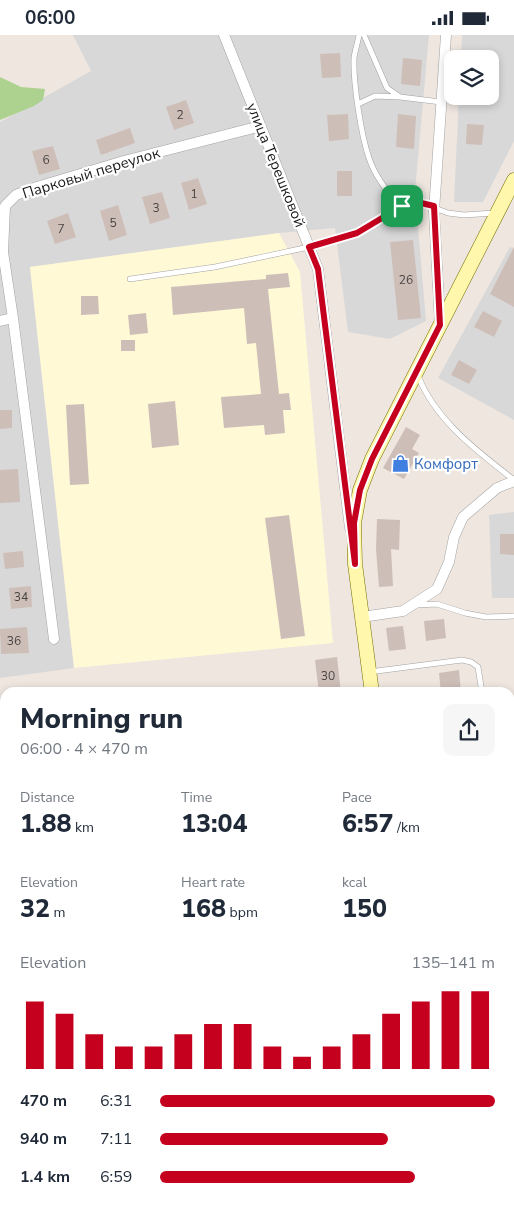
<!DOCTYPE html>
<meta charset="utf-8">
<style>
:root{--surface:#fff;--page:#f6f6f7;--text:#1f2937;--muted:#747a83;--accent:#c5001e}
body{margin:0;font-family:"Nunito Sans",sans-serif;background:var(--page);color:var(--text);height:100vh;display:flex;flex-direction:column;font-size:19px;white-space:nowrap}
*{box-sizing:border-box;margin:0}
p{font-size:16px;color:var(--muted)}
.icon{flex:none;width:28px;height:28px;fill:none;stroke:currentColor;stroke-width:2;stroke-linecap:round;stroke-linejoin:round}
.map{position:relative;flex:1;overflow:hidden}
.sheet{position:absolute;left:0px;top:652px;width:515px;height:518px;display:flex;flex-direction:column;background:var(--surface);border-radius:15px 15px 0 0;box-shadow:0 2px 8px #0003}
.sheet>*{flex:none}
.buttons{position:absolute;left:444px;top:15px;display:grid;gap:10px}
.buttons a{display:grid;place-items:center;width:55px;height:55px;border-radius:10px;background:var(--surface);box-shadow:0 2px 8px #0003;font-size:25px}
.pin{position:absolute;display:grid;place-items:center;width:42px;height:42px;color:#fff;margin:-21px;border-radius:10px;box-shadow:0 2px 8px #0006}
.round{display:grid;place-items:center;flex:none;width:52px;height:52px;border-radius:10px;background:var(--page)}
.summary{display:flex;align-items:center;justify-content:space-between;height:85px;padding:0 20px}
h1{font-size:28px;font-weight:800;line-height:38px}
.stats{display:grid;grid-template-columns:repeat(3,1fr);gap:8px;height:85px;padding:5px 20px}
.stats div{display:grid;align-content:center}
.stats b{font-size:25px;font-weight:800}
.stats small{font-size:14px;font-weight:400}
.stats p{font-size:14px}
.chart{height:140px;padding:10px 20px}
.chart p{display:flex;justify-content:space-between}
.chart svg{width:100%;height:90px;margin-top:5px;stroke:var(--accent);stroke-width:6}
ul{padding:0 20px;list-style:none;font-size:16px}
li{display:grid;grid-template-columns:80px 60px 1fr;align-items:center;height:38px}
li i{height:12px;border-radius:6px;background:var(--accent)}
.status{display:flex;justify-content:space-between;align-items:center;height:35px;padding:0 25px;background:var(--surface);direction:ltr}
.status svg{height:14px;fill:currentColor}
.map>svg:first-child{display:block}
.residential{fill:#d9d8d8}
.education{fill:#fff9d6}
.forest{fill:#add28f}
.building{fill:#cebeb8}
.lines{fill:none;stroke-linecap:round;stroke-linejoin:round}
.service-casing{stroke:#a2a2a2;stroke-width:6}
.minor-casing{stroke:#a2a2a2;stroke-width:11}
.tertiary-casing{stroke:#a2a2a2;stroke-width:14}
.secondary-casing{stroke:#736f00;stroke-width:15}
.service{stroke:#fff;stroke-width:5}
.minor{stroke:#fff;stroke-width:10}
.tertiary{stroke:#fff;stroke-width:12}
.secondary{stroke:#fff7ab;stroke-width:14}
.route-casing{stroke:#fff;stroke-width:10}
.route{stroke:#c5001e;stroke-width:6}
.labels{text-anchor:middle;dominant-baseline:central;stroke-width:4.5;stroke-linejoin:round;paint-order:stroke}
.number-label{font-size:12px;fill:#484442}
.street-label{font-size:15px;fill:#1b1b1b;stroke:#fff}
.shop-label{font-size:15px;fill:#366cbe;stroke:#fff;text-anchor:start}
</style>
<div class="status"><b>06:00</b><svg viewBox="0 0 49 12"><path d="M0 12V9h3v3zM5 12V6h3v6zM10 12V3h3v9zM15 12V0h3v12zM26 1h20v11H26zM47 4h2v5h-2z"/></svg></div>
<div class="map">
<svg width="514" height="1170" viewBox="0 0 514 1170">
<rect width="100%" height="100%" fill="#eee6df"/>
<path class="residential" d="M73,0H429L415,156L426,286L390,304L348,297L335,193L279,198L30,232L74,633L0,643V87L91,36Z
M462,0H514V106L483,167H454L459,61H490V24H461Z
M510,212L514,214V385L438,343Z
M514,477V563H492L489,480Z"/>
<path class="education" d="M279,198L300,237L333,608L74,633L30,232Z
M514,778V838H510V779Z
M510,961H514V1170H483V1165H510Z"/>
<path class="forest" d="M0,42L21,52L45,54L43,65L34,71L0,85Z"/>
<path class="building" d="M340,18L341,42L322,43L320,19Z
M403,23L422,25L420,51L401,49Z
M186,65L194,88L174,95L166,72Z
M348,79L349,104L329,106L327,80Z
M398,79L416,81L414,114L396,112Z
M467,89L484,90L482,110L466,109Z
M130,93L135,108L101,120L96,105Z
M53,111L60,134L39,140L32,116Z
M337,136H352V161H337Z
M198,143L207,169L189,175L181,148Z
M162,157L170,183L150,189L142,162Z
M118,170L127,200L109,206L100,176Z
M68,178L76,202L55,209L47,186Z
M413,205L421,283L398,285L390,207Z
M514,212V272L490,259Z
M288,238L290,252L268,254L279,359L289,358L291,375H283L285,398L265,400L264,390L224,393L221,362L261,359L256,308L247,309L244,273L173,280L171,252L266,244V240Z
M81,261H98L99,279L81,280Z
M483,276L502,286L494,302L474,292Z
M146,278L148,298L130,300L128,280Z
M121,305H135V316H121Z
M459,325L477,335L469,349L451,340Z
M175,366L179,410L152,413L148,369Z
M84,369L89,449L70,450L66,370Z
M0,375H12V393L0,394Z
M406,392L420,400L412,414L419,418L404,444L383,433Z
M18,434L20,467L0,468V435Z
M289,480L305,601L281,604L265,483Z
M377,484L400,485L399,515L391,514L393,551L379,552L376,514Z
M500,499H514V520L500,519Z
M23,516L24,532L5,534L3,518Z
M31,551L32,572L11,574L9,553Z
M444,584L446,603L426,606L424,586Z
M403,591L406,614L389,616L386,593Z
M27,592L29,618L1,619L0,594Z
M337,622L341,658H319L315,625Z
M459,635L461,658H441L439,638Z"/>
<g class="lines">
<defs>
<path id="service" d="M359,0C358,7 355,15 354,23C353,47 361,100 369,123C375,141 388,158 401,171
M364,0L387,53L400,62L441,67
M358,69L375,61L400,62
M130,244L215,232L309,212L357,198L401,171L421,168L448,178L464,180L494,178
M418,341C436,386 477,416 514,445
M416,570L437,569L465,578L486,582L514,581
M369,637L462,625L471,627L478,632L482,658
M510,966L514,965
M148,1165L149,1170
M366,1165L367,1170
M0,1167L16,1165
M410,1170L435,1167"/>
<path id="minor" d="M224,0L318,234L350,493
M0,286L13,283
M440,289L434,176L446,0
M362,582L403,576L437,554L449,527L454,502L463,482L497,453L514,446
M54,604L13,283L3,217L5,171L16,160L37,152L124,126L261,91
M0,746L5,745
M0,872L5,919
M42,1165L43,1170"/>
<path id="tertiary" d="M435,1165V1170"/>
<path id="secondary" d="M372,658L355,529L354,488L360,455L372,424L514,145
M0,924H5"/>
</defs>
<use href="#service" class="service-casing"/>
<use href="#minor" class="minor-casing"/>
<use href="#tertiary" class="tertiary-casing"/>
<use href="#secondary" class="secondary-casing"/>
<use href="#service" class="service"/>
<use href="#minor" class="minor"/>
<use href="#tertiary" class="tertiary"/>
<use href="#secondary" class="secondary"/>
</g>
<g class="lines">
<defs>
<path id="route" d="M421,168L434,171L440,290L372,424L360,455L354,488L355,529L318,234L309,212L357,198L402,171Z"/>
</defs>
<use href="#route" class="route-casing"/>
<use href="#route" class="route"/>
</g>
<defs>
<symbol id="shop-bare" viewBox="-9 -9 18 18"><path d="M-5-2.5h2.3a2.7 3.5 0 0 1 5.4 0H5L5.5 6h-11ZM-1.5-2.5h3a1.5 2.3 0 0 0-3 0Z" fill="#3f7fe0" stroke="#fff" stroke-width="2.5" paint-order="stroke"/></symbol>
</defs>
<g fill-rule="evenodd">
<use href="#shop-bare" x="388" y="416" width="25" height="25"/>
</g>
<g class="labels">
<g class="number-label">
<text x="180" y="80">2</text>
<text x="46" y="125">6</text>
<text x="194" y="159">1</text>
<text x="156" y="173">3</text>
<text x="113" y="188">5</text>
<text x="61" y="194">7</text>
<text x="406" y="245">26</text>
<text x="21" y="562">34</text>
<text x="14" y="606">36</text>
<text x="328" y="641">30</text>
</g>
<g class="street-label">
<text transform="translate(276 130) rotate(68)">улица Терешковой</text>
<text transform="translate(91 138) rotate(-17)">Парковый переулок</text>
</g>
<g class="shop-label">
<text x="414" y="429">Комфорт</text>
</g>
</g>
</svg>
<div class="buttons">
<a><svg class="icon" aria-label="layers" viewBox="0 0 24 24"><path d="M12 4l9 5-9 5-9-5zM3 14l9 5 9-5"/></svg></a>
</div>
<div class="pin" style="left:402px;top:171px;background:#1e9e55"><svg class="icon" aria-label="arrive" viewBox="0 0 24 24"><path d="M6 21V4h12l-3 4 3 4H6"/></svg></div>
<section class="sheet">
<div class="summary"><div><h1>Morning run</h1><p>06:00 · 4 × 470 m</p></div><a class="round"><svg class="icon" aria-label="share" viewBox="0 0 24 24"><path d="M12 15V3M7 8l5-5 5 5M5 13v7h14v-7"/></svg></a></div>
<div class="stats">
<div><p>Distance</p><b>1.88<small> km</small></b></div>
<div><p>Time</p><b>13:04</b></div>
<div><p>Pace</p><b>6:57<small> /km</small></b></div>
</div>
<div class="stats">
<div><p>Elevation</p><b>32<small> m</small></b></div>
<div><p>Heart rate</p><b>168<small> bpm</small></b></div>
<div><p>kcal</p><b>150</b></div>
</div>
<div class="chart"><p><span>Elevation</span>135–141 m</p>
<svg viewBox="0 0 160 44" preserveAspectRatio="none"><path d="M5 44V11M15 44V17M25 44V27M35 44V33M45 44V33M55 44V27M65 44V22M75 44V22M85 44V33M95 44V38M105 44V33M115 44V27M125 44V17M135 44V11M145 44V6M155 44V6"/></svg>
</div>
<ul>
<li><b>470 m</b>6:31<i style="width:100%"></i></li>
<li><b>940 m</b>7:11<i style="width:68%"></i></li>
<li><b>1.4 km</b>6:59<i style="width:76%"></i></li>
</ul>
</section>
</div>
